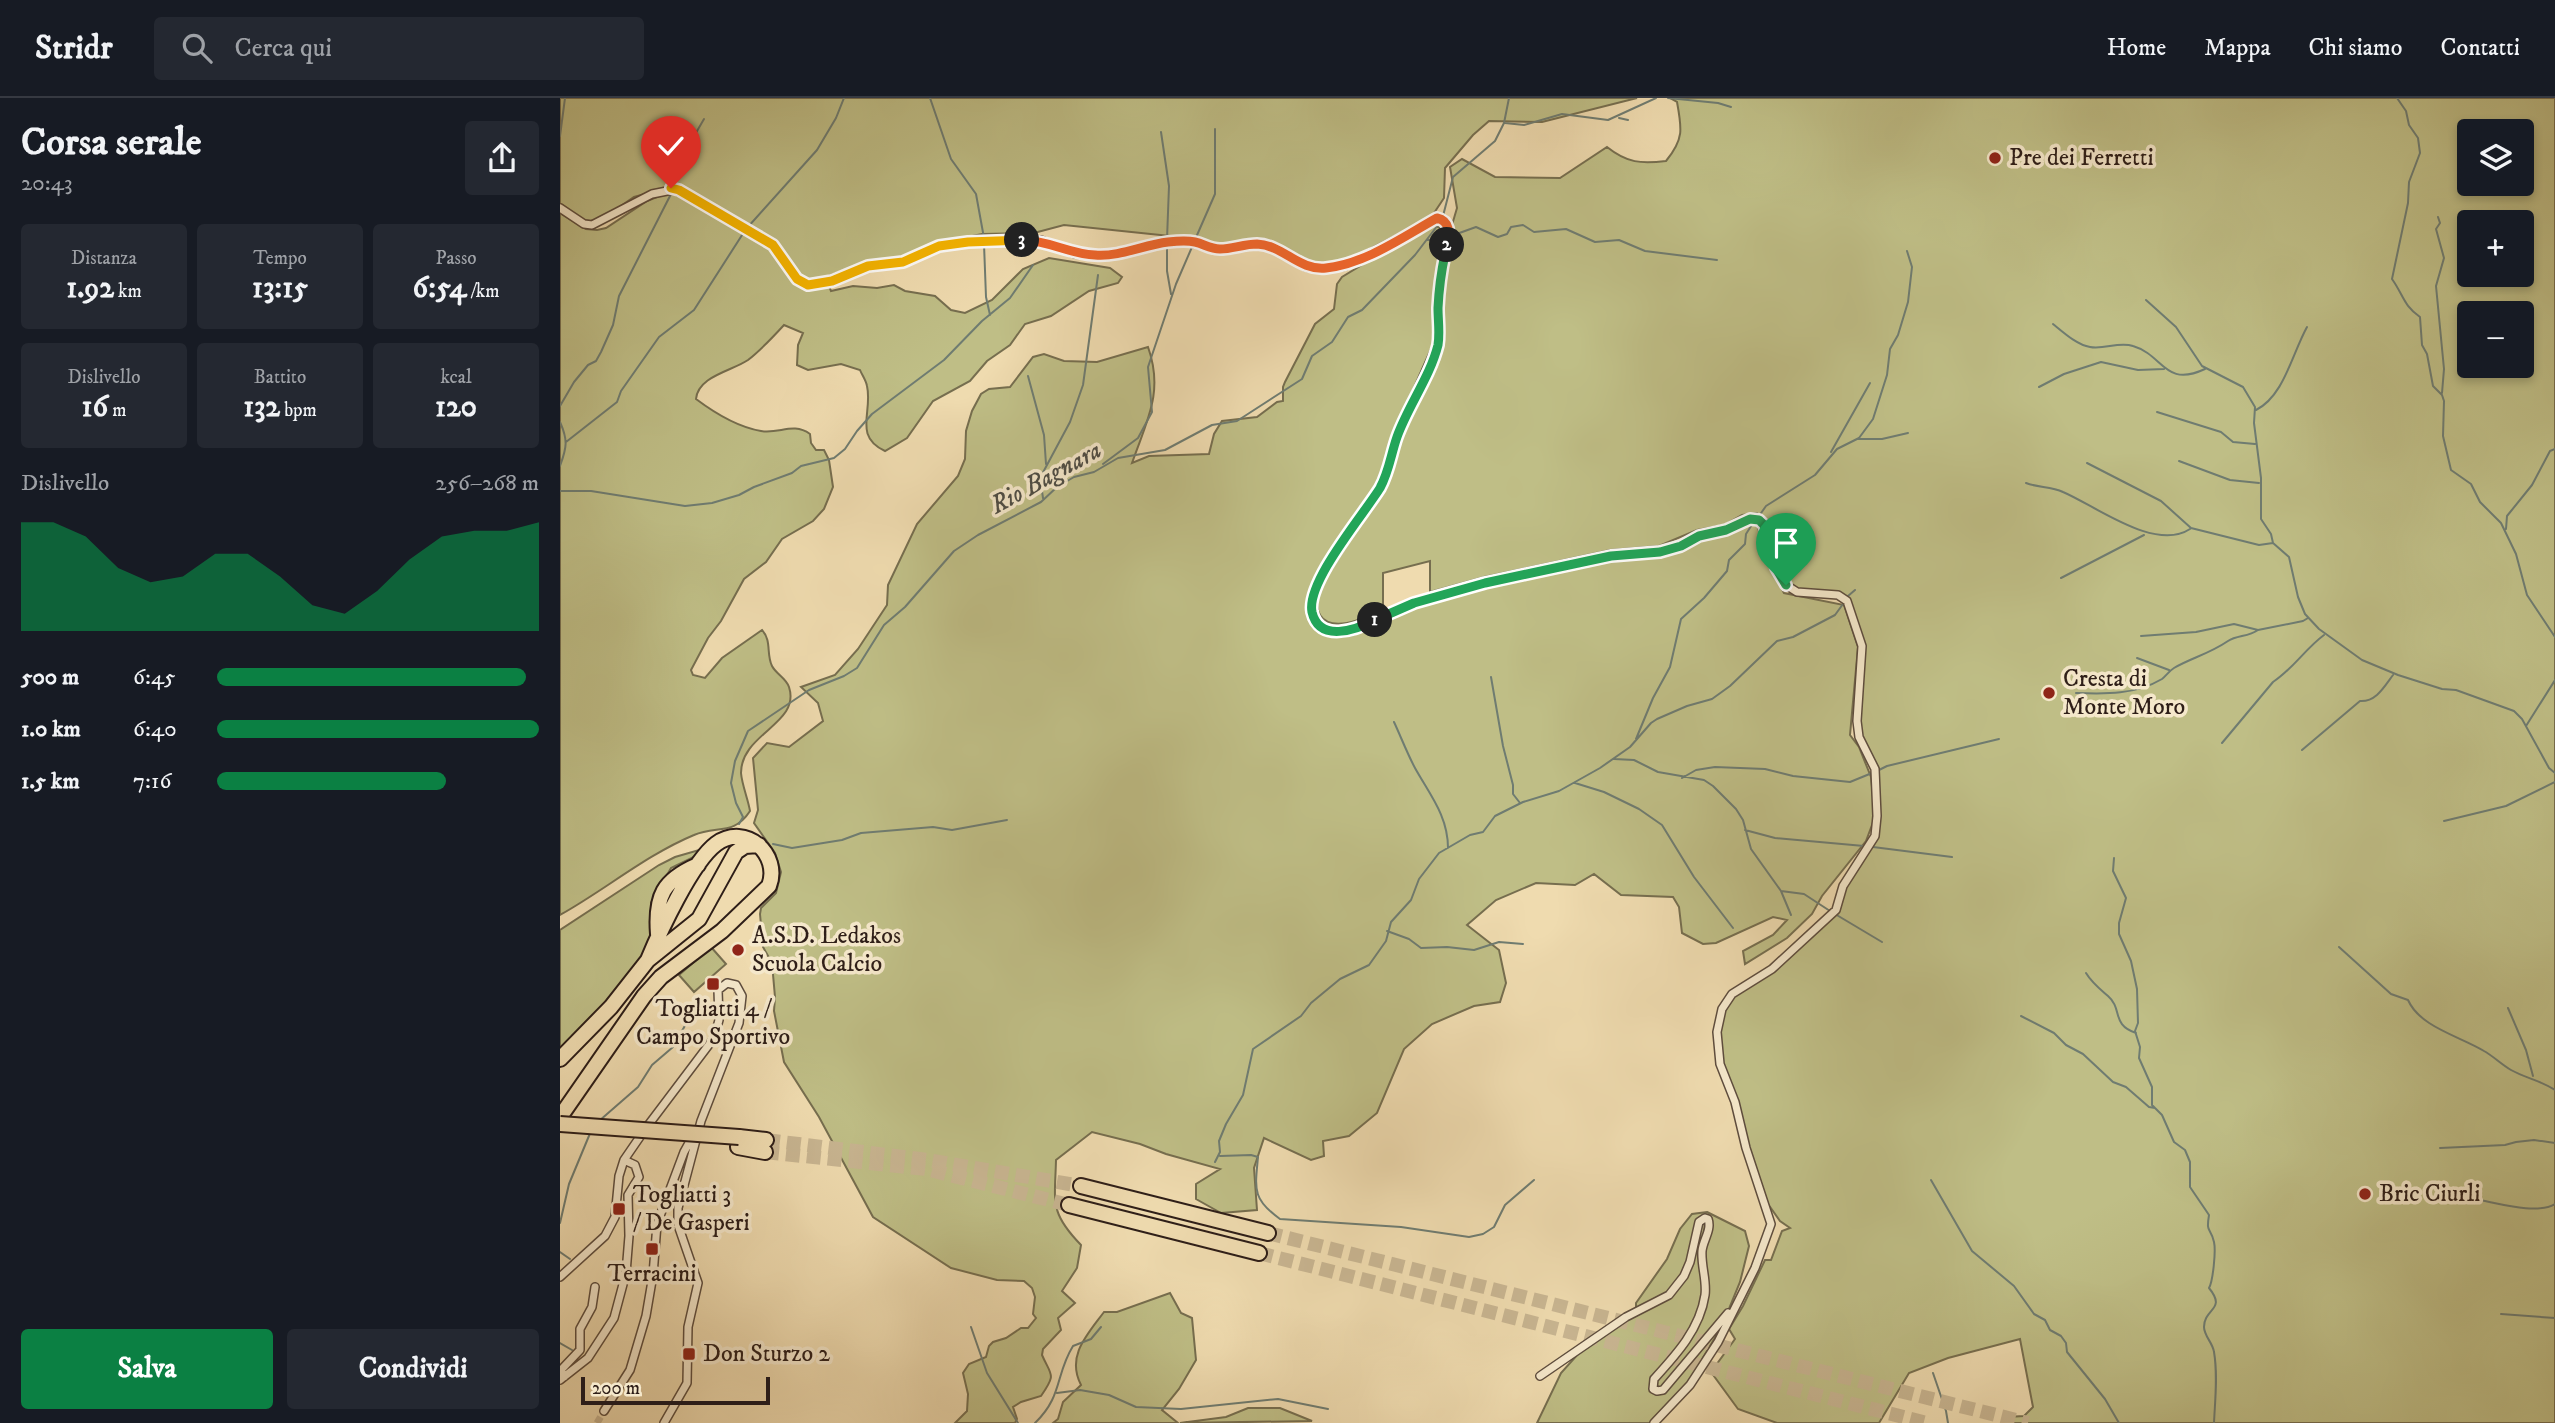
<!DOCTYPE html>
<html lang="it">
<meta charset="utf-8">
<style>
:root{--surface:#171b24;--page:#242831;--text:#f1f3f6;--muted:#9ea1a6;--line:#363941;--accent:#0b8043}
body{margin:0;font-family:"IM FELL DW Pica",serif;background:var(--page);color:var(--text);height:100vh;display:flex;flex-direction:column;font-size:26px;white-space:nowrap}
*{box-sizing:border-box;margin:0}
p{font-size:23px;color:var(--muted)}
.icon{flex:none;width:38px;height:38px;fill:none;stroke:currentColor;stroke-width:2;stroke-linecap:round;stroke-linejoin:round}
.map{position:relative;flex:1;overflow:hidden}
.sheet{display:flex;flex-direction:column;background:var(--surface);width:560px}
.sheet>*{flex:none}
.controls{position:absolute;left:1897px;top:21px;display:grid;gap:14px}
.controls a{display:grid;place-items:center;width:77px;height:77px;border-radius:7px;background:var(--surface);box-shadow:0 4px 10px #0003;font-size:35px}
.scale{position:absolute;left:21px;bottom:18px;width:189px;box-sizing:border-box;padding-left:7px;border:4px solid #2e1e18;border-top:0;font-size:19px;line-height:24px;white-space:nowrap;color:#2e1e18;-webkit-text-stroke:5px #f5e8cb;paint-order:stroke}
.pin{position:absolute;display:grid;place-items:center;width:60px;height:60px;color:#fff;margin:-72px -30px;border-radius:50% 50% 50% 0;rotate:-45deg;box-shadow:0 0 7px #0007}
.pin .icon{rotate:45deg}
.km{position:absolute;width:35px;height:35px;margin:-18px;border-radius:50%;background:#222;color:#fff;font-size:19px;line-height:35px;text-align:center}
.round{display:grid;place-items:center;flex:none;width:74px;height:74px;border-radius:7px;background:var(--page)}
.summary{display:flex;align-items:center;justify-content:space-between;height:119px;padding:0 21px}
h1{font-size:38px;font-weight:700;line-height:52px}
.metrics{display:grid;grid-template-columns:repeat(3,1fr);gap:10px;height:119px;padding:7px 21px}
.metrics div{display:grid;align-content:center;border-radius:7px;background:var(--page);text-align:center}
.metrics b{font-size:30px;font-weight:700}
.metrics small{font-size:19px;font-weight:400}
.metrics p{font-size:19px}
.chart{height:196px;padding:14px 21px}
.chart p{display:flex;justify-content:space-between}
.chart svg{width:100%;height:126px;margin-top:7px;fill:var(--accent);opacity:.7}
.action{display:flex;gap:14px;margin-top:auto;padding:14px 21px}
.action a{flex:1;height:80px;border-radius:7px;background:var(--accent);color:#fff;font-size:28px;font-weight:700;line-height:80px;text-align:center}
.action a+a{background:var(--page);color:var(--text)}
ul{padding:0 21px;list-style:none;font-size:23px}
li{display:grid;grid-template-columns:112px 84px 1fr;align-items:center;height:52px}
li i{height:18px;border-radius:9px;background:var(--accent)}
header{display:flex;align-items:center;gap:42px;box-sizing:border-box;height:98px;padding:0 35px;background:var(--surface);border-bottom:2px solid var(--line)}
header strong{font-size:33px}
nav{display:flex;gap:38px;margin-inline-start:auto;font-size:24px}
.search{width:490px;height:63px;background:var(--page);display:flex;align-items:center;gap:18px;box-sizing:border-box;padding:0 24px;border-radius:7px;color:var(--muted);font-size:26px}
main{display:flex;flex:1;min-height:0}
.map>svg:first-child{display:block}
.green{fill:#bfbe86;stroke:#766e4f;stroke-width:2;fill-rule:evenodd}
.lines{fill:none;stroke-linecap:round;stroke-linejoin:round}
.stream{stroke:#6f7c71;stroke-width:2}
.minor-tunnel{stroke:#c8b591;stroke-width:7;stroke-dasharray:7 3.5;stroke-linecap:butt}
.motorway-tunnel{stroke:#c8b591;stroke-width:14;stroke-dasharray:14 7;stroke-linecap:butt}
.minor-casing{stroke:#5e4d3e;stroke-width:10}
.motorway-casing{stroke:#2e1e18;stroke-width:18}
.minor{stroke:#f5e8cb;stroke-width:7}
.motorway{stroke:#efdbaf;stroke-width:14}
.motorway-bridge-casing{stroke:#2e1e18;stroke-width:18;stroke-linecap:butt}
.motorway-bridge{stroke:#efdbaf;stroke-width:14}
.split-1-casing{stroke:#fff;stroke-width:14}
.split-2-casing{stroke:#fff;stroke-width:14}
.split-3-casing{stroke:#fff;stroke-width:14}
.split-4-casing{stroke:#fff;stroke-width:14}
.split-1{stroke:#22a559;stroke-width:9}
.split-2{stroke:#22a559;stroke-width:9}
.split-3{stroke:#f0652b;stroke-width:9}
.split-4{stroke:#f5b400;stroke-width:9}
.poi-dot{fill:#8f2418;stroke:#f5e8cb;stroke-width:2.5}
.labels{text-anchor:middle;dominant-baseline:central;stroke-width:7;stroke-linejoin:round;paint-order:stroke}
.poi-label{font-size:24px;fill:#2e1e18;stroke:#f5e8cb;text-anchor:start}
.water-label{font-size:26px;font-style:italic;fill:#4e4d45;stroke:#f5e8cb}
</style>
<header>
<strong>Stridr</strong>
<div class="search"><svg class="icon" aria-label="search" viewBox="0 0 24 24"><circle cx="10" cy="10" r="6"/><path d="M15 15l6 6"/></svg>Cerca qui</div>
<nav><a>Home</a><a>Mappa</a><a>Chi siamo</a><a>Contatti</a></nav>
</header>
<main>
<section class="sheet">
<div class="summary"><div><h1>Corsa serale</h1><p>20:43</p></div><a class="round"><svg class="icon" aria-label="share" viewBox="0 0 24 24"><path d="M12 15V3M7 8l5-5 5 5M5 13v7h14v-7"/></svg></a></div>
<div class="metrics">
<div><p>Distanza</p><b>1.92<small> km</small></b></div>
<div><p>Tempo</p><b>13:15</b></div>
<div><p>Passo</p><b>6:54<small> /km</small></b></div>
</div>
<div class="metrics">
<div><p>Dislivello</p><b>16<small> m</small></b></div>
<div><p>Battito</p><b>132<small> bpm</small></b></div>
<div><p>kcal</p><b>120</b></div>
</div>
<div class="chart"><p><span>Dislivello</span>256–268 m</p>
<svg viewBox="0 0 160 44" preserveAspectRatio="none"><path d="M0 44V6L10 6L20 11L30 22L40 27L50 25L60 17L70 17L80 25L90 35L100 38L110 30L120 19L130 11L140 9L150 9L160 6V44z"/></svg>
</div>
<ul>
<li><b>500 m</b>6:45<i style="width:96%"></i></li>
<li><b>1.0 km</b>6:40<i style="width:100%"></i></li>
<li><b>1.5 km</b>7:16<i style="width:71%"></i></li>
</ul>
<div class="action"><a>Salva</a><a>Condividi</a></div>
</section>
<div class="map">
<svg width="1995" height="1325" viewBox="0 0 1995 1325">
<rect width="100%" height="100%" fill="#efdbaf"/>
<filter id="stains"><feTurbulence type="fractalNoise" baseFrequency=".00286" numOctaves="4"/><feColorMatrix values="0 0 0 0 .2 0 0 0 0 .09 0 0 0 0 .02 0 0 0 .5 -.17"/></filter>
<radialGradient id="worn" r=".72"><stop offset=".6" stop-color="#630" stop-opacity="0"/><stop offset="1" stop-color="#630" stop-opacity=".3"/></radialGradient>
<path class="green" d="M0,0H1077L982,24L929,23L913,37L885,70L884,100L872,118L854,130L784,164L752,167L705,142L657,146L639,141L504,127L474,135L422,136L373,146L336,161L307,164L257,182H246L237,175L221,149L118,87L74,99L45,119L33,123L22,122L0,105Z
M1110,0H1995V1325H1449L1447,1319L1464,1318L1473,1309L1460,1241L1388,1260L1349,1275L1319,1325H1217L1178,1311L1151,1274L1175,1241L1169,1231L1183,1208L1205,1162H1211L1222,1133L1230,1130L1220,1123L1208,1106L1162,966L1159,934L1164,912L1173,897L1213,873L1278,813L1284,788L1316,739L1319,718V671L1301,638L1298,623L1304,547L1289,502C1236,492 1226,500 1211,444C1207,432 1207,423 1197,415L1182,417L1164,427L1137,432L1099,448L1050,452L924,479L870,494V463L823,475V510C789,531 743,539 761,482L825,388L841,340L882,245L884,191L893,136L892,127L897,110L890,69L902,61L935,79L1000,80L1047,49C1067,65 1081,66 1106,63C1124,41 1122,31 1117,4ZM1909,33H1962V86H1909ZM1909,124H1962V177H1909ZM1909,215H1962V268H1909Z
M107,95L121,98L209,148L231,179L251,192L269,188L271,193L293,188L317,190L334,187L345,193L375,198L391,212L405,215L432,202L463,171L489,160L550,170L562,179L558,185L529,193L491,218L465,226L450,247L427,263L410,283L373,303L347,340L325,353C293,338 313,314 307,288C306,282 302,277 300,272L281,266L248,272L237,267L238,247L243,235L224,227C213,239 201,252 188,262C172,273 138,278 136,301C156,316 177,329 201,333C220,336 233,324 250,336L251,345L256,352H264L269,362L273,389L264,411L253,423L222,441L206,464L184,481L161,523L148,540L131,572L133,577L145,580L162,560L202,532C212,543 206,556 212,568C216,576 226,580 229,589C241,626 181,635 181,675C182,687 188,701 190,713C174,738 156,727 134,737C86,757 45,792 0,817V115L26,131L37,132L46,130L87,103Z
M874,127L880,130C887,140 881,151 880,162C875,191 879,220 873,248L819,384L757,480L749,510L753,523L764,535L777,539L793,537L849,512L895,496L1046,464L1105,458L1140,442L1176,433L1187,427H1197L1215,479L1224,495L1284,507L1298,549L1290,637L1299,649L1311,679L1315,719L1306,743L1262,798L1252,816L1227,840L1185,866L1183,853L1213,837L1227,822L1213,819L1156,845L1143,846L1122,835L1119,809L1113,799L1061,797L1034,776L1015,787L976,785L936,802L907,827L939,852L946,885L940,904L914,908L872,926L844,951L817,1015L789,1038L763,1043L764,1058L751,1062L704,1040L694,1070L697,1112L661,1115L636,1101V1086L660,1071L606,1056L580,1046L532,1034L496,1062C495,1104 489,1114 521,1147L517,1170L502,1193L515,1205L498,1220L501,1232L483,1251L482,1257C491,1278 497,1275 481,1298L461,1304L453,1309L457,1321L455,1325H395L407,1313L408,1296L403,1275L409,1266L426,1259L429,1248L433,1244L446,1240L461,1230H468L476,1220L473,1216L475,1199L472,1190L464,1183L437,1182L391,1170L313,1119L259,1019L224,964L214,913L215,899L212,865L203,849L200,816L201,810L216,795L221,774L215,755L194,725L198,712L193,660L207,645L229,649L263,623L258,605L241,589L275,577L298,551L327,507L328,487L357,426L398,378L405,361L406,333L412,313L421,296L429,291L450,289L473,259L484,256L504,263L537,264L588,249C604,294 587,322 572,365L589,358L649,356L654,336L662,323L697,319L717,304L723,303V289L725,284L755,226L774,211L777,186L782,179L833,148Z
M139,752L144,754L111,770L91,805L93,838L82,860L61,887L0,954V832L99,767L115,759Z
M151,849L166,866L134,894L119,877Z
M1147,1114L1185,1133L1189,1148L1180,1184L1162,1228L1129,1283L1096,1318L1097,1325H977L1001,1275L1027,1246L1076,1213V1205L1107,1161L1120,1131L1132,1116Z
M610,1195L621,1215L632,1220L636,1262L619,1291L602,1312L618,1325H493L498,1321L503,1304L521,1287C506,1258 527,1237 544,1214H557Z
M688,1310H720L752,1323L620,1325L666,1319Z"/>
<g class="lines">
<path class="stream" d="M370,0L391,61L416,96L424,140
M1108,0L1158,5L1171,9
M1837,0L1846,13L1849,27L1858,40L1860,55L1849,84L1848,105L1832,181C1844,198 1843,207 1860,219L1862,247L1867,256L1873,288L1882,297L1884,303L1883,338L1891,372L1911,386L1920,404L1941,425L1956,456L1967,497L1995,539
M1059,20L1068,22
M945,25L964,27L1002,16L1048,22L1096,0
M601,34L609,88L607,141
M0,38L5,0
M113,89L126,52L144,21
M883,118L893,79L935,43L944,25L949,0
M1878,119L1880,125L1876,131L1884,160L1876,188L1884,271L1882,295
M187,130L257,52L276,20L284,0
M891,138L916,129L938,139L947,136L951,129L963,127L974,134L1006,131L1035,144L1059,142L1085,153L1157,162
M867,142L886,141
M634,144L655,96V31
M424,146L426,199L430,217
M607,146V173L611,196
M1586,202L1616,229L1642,268L1683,289L1695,309L1694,325L1701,380V421L1711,436L1713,445L1729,459L1738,499L1745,516L1759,531L1802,562L1838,577L1882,591L1896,592L1954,613L1962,621L1989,670L1995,675
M1493,226C1503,234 1517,247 1530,249C1544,252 1559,243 1573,248C1604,257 1604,290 1645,271
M468,278L484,337L486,366
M1479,289L1504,276L1541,264L1578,272L1604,271
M0,308L14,284L28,267L36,263L41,254L53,227L59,198L111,96
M1696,312C1724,298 1732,256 1747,229
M1597,314L1661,334L1673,344L1695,346
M0,324C8,342 7,349 0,368
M1298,341H1322L1348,335
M6,344L57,304L61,293L99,239L134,212L184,134
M1271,354L1310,285
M1619,363L1670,382L1699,385
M1527,365L1601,403L1631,430L1699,447L1713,445
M543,366L578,340L592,314L588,269L616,186L632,149
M1466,385C1478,390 1491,388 1503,394C1536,408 1595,454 1630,431
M0,393H31L125,408L152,405L179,397L194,389L232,375L241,368L274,360L285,351L297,333L312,316L384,262L422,223L450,200L473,167
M483,400L480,380L510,324L523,287L538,177
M1199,418L1206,408L1255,377L1277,351L1299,340L1313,321L1327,277L1330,251L1338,237L1348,204L1352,169L1347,153
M1946,431L1947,418L1972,387L1990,353L1995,351
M1501,480L1584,437
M1288,498L1295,492
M1581,538L1636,534L1674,526L1698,532L1743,523L1748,520
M1577,560L1609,572
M931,579L943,648L953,687V696L960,705
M1516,595C1546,596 1575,597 1602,581C1606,578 1609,573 1614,570C1631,560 1649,556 1668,543C1677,537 1688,539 1698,532
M834,624C841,639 847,655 855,670C870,697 888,718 888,750
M1966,628L1995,582
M1076,641L1093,600L1110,569L1121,521L1144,500L1167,473L1169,462L1185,446L1186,436L1193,425
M1662,645L1713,584C1733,571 1745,551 1764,537
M1742,652L1800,603C1816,604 1824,589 1833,577
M1054,661L1074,662L1098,674L1144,682L1153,688L1176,711L1183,722L1191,751L1221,793L1231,817
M1317,673L1327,668L1439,641
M1122,680L1136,672L1155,669L1205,671L1233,678L1290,684L1312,675
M1015,685L1044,694L1079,711L1102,727L1134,779L1173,830
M1884,723L1946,708L1995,684
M179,726L183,719L176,705L171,685L175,663L188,633L249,592L284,578L297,570L324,527L345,509L394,453L418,437L481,404L497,389L514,379L534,374L558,360L605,352L652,327L677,323L742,281L752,258L772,244L788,219L802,212L855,157L881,123
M1185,732L1215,740L1304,748
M213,746L232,750L282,742L301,735L373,729L392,732L447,722
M1313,749L1392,759
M1554,760L1553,773L1566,800L1559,825V836L1571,863L1577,891L1578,925L1575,933L1580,949L1579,960L1592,989V1007L1602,1017L1614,1044L1625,1052L1630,1064V1089L1649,1117C1646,1136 1650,1128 1654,1144C1656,1153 1653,1183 1649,1190C1667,1212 1644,1210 1644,1229C1644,1238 1653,1245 1654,1254C1658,1277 1655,1302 1654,1325
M1221,793L1244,796L1270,813
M1275,816L1322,844
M827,833L849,841L861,850L887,849L914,852L939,844L963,846
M1779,849L1831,896L1848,902C1860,929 1899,938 1924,953C1933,958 1941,966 1951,972C1965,980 1980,982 1995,992
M1526,875C1532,885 1540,891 1548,898C1563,911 1551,927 1576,935
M1948,910L1966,952L1973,978
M1461,918L1494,935L1506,947L1523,956L1553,984L1566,989L1589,1009L1595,1010
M39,1023L78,989L92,967L113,949L127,924
M1880,1050L1945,1047L1956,1044L1974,1042L1995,1045
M660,1058L691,1057L698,1059C695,1091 692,1101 720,1121L841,1129L909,1139L923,1136L934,1129L945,1107L974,1082
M655,1064L660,1054L659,1043L666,1026L683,997L693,951L741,918L751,905L780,881L809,867L826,843L831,824L851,802L859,781L879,755L910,737L923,734L935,718L963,704L999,693L1040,670L1070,649L1091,625L1097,621L1127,608L1152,601L1170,588L1217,543L1233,539L1275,517L1283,506
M1371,1082L1412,1153L1454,1188L1474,1216L1485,1222L1490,1232L1501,1238L1506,1245L1507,1254L1545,1301L1559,1325
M1899,1099C1925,1100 1972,1119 1995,1106
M0,1125L9,1086L31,1033
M0,1154L10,1161
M1941,1216L1995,1220
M411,1229L427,1275L458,1325
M0,1245L12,1252
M1373,1275L1386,1313L1388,1325
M497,1295L520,1292L549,1297L576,1309L621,1311L718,1301L768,1311
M475,1325C503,1298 495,1277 513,1248L531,1241L541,1229"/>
<path class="minor-tunnel" d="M37,1325L44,1313"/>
<path class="motorway-tunnel" d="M206,1042L368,1062L521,1088
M205,1054L366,1071L509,1107
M708,1135L1468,1325
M699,1155L1367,1325"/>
<defs>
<path id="minor" d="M0,110L24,126L32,127L92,96L117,91L213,147L237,181L251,187L272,183L308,168L343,164L379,148L408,144L462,142H481L515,156L536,157H551L607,144L623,143L661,151L699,146L721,154L746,169L763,171L785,168L879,120L886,124L889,134L880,191L878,245L836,340L822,386L760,481L752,506L753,515L758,526L775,534L791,533L854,505L925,485L1051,458L1100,454L1121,448L1139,438L1166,432L1190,421L1199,422L1204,427L1216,470L1226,487L1237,494L1278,497L1287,503L1302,548L1297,623L1299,639L1315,671L1317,718L1315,738L1283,788L1276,812L1212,871L1172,896L1162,911L1157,934L1160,966L1175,1004L1186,1050L1211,1126L1195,1170L1158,1244L1130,1287L1094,1325
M0,1179L45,1138L55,1119L59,1078L64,1062L86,1030L154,940L159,922L158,892L167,885L176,887L182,898L179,925L141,1023L118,1110V1127L138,1185L128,1229L127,1285L104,1325
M980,1278L1066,1219L1109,1197L1124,1178L1130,1164L1139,1124L1145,1120L1148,1121C1152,1132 1143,1142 1142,1153C1141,1168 1147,1183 1145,1197C1140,1231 1116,1257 1094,1281L1093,1291L1097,1293L1103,1292L1168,1215
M4,1279L1,1272L20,1252V1231L32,1209L35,1189
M0,1282L28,1260L54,1220L66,1175L69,1138L68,1097L79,1079L75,1067L64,1062
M44,1313L70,1272L86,1218L93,1177L97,1126L124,1054L134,1036"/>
<path id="motorway" d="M98,836C95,798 103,782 138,767
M0,961L51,909L88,862L139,821L176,754L185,748L199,747
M0,1019L84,898L101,879L162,833L209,788C221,757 186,724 156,746C132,764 100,833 88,862
M179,1039L206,1042
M178,1049L205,1054
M521,1088L708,1135
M509,1107L699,1155"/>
</defs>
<use href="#minor" class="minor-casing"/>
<use href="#motorway" class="motorway-casing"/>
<use href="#minor" class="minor"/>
<use href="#motorway" class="motorway"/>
<defs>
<path id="motorway-bridge" d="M0,1026L179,1039"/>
</defs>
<use href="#motorway-bridge" class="motorway-bridge-casing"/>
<use href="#motorway-bridge" class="motorway-bridge"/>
</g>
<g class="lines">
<defs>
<path id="split-1" d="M815,522L854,505L925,485L1051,458L1100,454L1121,448L1139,438L1166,432L1190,421L1199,422L1204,427L1216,470L1226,487"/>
<path id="split-2" d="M815,522C796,532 759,545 752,514C746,484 804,416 820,390C829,374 831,356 837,339C848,308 870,279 878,247C880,235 878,222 878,210C879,189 882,168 887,147"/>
<path id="split-3" d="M462,142C488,142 509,156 535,157C560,159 583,147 608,144C617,143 626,142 635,144C644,146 650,151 660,151C672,151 684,146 697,146C723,147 739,173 766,170C805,166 843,139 877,120C890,123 890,135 887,147"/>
<path id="split-4" d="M111,90L119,92L213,147L237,181L248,187L272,183L308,168L343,164L379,148L408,144L462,142"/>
</defs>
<use href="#split-1" class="split-1-casing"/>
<use href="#split-2" class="split-2-casing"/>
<use href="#split-3" class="split-3-casing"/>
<use href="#split-4" class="split-4-casing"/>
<use href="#split-1" class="split-1"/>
<use href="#split-2" class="split-2"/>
<use href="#split-3" class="split-3"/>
<use href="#split-4" class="split-4"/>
</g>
<g class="poi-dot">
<circle cx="1435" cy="60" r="7"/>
<circle cx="1489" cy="595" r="7"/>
<circle cx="178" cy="852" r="7"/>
<rect x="146" y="879" width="14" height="14" rx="3.5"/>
<circle cx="1805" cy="1096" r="7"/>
<rect x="52" y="1104" width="14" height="14" rx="3.5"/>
<rect x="85" y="1144" width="14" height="14" rx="3.5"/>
<rect x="122" y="1249" width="14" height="14" rx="3.5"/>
</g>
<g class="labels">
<g class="poi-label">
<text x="1449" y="60">Pre dei Ferretti</text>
<text x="1503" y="581">Cresta di<tspan x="1503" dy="28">Monte Moro</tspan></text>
<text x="192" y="838">A.S.D. Ledakos<tspan x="192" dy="28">Scuola Calcio</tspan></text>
<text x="153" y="911" text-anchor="middle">Togliatti 4 /<tspan x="153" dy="28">Campo Sportivo</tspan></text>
<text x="1819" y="1096">Bric Ciurli</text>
<text x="73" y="1097">Togliatti 3<tspan x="73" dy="28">/ De Gasperi</tspan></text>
<text x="92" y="1176" text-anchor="middle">Terracini</text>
<text x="143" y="1256">Don Sturzo 2</text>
</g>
<g class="water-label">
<text transform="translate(486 380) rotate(-29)">Rio Bagnara</text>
</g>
</g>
<rect width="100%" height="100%" filter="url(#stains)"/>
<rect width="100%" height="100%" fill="url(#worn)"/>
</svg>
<div class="controls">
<a><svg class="icon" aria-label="layers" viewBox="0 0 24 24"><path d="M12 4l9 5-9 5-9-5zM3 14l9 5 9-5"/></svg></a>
<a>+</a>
<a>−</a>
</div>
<div class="scale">200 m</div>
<div class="pin" style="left:1226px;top:487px;background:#1e9e55"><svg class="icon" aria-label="arrive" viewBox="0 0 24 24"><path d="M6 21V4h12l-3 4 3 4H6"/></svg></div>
<div class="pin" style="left:111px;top:90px;background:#d93025"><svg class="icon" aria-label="check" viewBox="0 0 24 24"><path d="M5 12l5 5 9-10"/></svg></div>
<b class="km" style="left:815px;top:522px">1</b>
<b class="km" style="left:887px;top:147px">2</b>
<b class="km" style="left:462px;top:142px">3</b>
</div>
</main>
